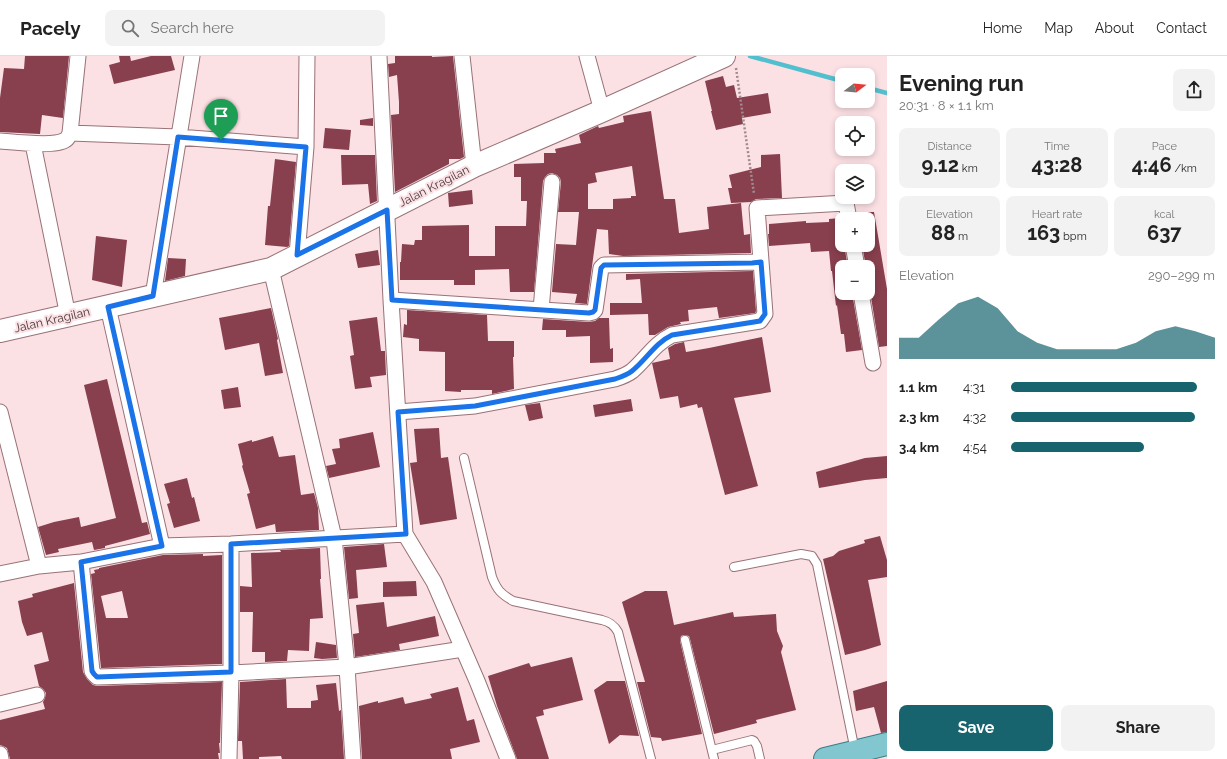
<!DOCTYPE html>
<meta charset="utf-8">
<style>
:root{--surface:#fff;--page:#f2f2f2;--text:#222;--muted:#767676;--line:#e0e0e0;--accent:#18646e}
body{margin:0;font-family:Raleway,sans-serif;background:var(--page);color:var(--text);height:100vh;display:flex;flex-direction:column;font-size:15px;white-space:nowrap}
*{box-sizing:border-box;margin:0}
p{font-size:13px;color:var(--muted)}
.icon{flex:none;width:22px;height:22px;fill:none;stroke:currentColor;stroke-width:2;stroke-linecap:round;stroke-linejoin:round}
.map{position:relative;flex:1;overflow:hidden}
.drawer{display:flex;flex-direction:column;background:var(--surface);width:340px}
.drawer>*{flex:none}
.needle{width:26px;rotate:74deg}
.buttons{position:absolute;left:835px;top:12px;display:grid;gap:8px}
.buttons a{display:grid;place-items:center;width:40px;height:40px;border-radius:8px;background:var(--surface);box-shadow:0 2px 6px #0003;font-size:20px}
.pin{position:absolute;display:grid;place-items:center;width:34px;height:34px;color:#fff;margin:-41px -17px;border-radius:50% 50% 50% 0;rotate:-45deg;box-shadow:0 0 4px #0007}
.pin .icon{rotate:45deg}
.round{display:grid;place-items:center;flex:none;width:42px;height:42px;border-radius:8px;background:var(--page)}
.overview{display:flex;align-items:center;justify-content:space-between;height:68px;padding:0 12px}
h1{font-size:22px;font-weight:700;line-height:30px}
.figures{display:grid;grid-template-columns:repeat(3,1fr);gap:6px;height:68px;padding:4px 12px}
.figures div{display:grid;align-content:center;border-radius:8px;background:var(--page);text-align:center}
.figures b{font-size:20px;font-weight:700}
.figures small{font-size:11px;font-weight:400}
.figures p{font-size:11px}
.chart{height:112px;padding:8px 12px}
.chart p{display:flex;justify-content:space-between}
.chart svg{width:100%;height:72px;margin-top:4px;fill:var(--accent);opacity:.7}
.button{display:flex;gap:8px;margin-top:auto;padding:8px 12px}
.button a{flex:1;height:46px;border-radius:8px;background:var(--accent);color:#fff;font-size:16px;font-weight:700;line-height:46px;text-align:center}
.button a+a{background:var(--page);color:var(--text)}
ul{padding:0 12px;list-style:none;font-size:13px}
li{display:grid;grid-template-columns:64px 48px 1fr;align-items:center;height:30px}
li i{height:10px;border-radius:5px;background:var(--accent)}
header{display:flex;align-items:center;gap:24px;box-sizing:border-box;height:56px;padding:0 20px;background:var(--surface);border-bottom:1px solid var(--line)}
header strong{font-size:19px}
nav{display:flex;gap:22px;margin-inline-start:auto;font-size:14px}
.search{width:280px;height:36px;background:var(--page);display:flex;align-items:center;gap:10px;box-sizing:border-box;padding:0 14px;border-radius:8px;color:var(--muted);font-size:15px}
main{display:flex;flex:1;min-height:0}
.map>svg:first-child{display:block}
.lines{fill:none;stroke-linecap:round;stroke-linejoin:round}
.stream{stroke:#52bfcf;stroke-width:4.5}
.building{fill:#883f4e;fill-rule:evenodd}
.lane-casing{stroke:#987277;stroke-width:10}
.street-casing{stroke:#987277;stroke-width:17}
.secondary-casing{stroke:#987277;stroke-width:24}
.primary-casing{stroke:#377d87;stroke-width:24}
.path{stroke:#a18b8e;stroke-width:2.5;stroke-dasharray:2 2;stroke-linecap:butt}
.lane{stroke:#fff;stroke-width:8}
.street{stroke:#fff;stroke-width:15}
.secondary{stroke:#fff;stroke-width:22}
.primary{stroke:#82c7d0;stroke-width:22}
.route-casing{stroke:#fff;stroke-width:8}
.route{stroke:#1a73e8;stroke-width:5}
.labels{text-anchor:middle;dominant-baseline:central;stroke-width:4;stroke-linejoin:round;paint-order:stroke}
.street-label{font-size:12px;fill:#483739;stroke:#fbe0e4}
</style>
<header>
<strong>Pacely</strong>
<div class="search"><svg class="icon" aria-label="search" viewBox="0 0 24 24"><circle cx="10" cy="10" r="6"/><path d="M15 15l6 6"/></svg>Search here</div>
<nav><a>Home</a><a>Map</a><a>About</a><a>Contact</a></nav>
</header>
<main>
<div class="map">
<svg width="887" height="703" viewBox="0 0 887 703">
<rect width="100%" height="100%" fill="#fbe0e4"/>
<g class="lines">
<path class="stream" d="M750,0L842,25
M868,32L887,37"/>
</g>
<path class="building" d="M25,0H69L63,62L42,59L40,78L0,76V42L4,12L24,13Z
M119,0H130L131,5L151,0H171L175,14L114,28L109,9L120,6Z
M395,0H432V1L453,0L464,101L460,103H449V108L395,136L391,59L399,58V46L397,19L389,21L388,8L395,7Z
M723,20L726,31L734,29L737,42L768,37L771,57L742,62L743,68L716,74L711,55H712L705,25Z
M651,55L664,143H675L679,177L709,173L707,151L741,147L744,179L750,178L751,197L623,200L609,198L608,174L597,173L587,248L575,247L577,238L552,236L556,188L576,189L579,156H558L561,126L560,122L557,119L552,117L548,118L545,121L543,125L534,236H510L509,213L475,214V229H454V224H400V206H401L402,188L414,189L415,184H422V170L469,169V200H495V170H526L527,145H521V121H514V108L544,107V97H556L555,93L581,87L579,79L598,70L599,72L624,66L623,60ZM632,110L636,140H631V142L613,143V153H588V128L597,126L595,117Z
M373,62V70L360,69V64Z
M325,72L351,74L349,94L323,92Z
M780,98L782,142L756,143L751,146L731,147L728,132H732L729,119L761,111V99Z
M341,99H375L377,145L370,148L368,128L342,129Z
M275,103L296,106L289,190L287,191L265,189L268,150H270Z
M472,134L473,148L449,151L448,137Z
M868,156H874L887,233V290L879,291L870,235L868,231V211H866L862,189H868Z
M840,162L842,169V189H844L848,211H842V237H852L862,294L846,296L844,278H841L837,249L836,250L832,215H831L829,195L811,196L810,187L769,190L768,178H769V168L806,165V167L829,166V163Z
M96,180L127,184L122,231L92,224Z
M378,194L380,209L358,212L355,198Z
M168,202L186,203L185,220L165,225Z
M753,215L756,255L755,257L719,262L717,251L688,254L689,265L680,266L681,268L668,271L655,279H649L648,258L610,259V247H642L640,223L626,224V218Z
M271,252L278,283L277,284L283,317L265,320L259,287L225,294L219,262Z
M407,254L487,259L488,285H514V301H513L514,333L492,338V334H461V336L445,335V296L419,295V283L403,281L404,268L407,269Z
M377,261L381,295H385L386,319L370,321L372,331L355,333L350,300L354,299L349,265Z
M599,262H609L610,293L613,292V306L590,307V280L566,281V274H542L543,263L589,266L595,265Z
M762,281L771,336L734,342L758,430L725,439L702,351L698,352L697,348L680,352L678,340L660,343L652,307L670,303L668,292L675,288L684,286L686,296L709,292Z
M107,323L142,467L147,466L150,478L105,490V492L94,494L92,486L58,493L59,496L46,499L38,471L54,466L79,461L81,471L116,462L84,329Z
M238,331L241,351L224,353L221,334Z
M631,343L633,355L595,361L593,349Z
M540,347L543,362L529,365L525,349Z
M439,372L441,402L448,401L457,463L420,469L410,407L417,406L414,373Z
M373,376L380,411L329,422L326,410L336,408L332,393L340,392L339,383Z
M273,380L279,401L295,399L301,439L314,437L318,452L319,474L276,476L275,468L256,473L247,438L250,437L242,410L243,409L238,388L252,384V386Z
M887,400V422L865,424L819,432L816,416L865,402Z
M187,422L192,442L194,441L200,465L174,472L167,448L170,447L164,428Z
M880,480L887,504V521L868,524L881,589L865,594L845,599L823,503L833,500L839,495L865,487L864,484Z
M384,488L387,511L356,514L358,542L349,543L344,491Z
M320,492L321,523H320L323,562L310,563L309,595L288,594L287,605L265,606V596H252L253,556H240V530L252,531L251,497L281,496L280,494Z
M203,498V500L222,499V608L101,612L91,518L95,517L94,514L99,513V512L163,499ZM122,535L128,562H106L101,540Z
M416,525L417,540L383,541V526Z
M74,527L83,616L87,623L93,629L97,630L222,626L220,687H219L220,697H218L219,703H10L7,692L3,690L0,689V664L45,653L43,646L45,642L46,637L43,633L39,630L34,609L49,605L42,576L27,580L22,566L18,545L33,541L32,538Z
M645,535H667L674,569L733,556L734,561L776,558L777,575L783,590L781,596L796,654L756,664L757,667L714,678L690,583L689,580L684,579L681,580L680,585L702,678L662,685L661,682L651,681L637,626H645L622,546Z
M384,546L387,571L435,560L439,580L399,588L400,594L355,601L353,578L359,577L356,549Z
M316,586L336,589L337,602L322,603L314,602Z
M572,601L583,644L543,654L544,659L536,661L549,703H517L497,650L488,620L529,607L531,611Z
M286,623L287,652H311V645L318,644L316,629L336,627L339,655L341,654L344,703H282L281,700L259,701V703H243L242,685H238L240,626Z
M607,625H625L639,680L620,679L609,688L594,634Z
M887,625V676L881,677L874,651L856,655L853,635Z
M458,631L467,665L474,663L480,686L450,693L452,703H362L359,650L378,645V647L403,641L405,648L432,642L430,638Z"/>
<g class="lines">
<defs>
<path id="lane" d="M464,402L492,521C497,534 501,538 513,545L602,564C610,566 614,569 618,576L651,703
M734,511L801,498L812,500L817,508L855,695
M685,584L714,703
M712,694L752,684L754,685L757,690L760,703"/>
<path id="street" d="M379,0L391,244L405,478L434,526L477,625L508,703
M462,0L474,110
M587,0L602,55
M70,77L178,81L306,91
M0,85C13,86 55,91 65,84C68,83 69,79 70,77L78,0
M33,88L68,260
M853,189L857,211
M297,199L306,91L307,0
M271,213L334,482L347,611L353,703
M861,237L873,307
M153,240L192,0
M391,244L589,257L593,256L595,254L601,212L604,209L761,206
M108,251L162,490
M541,254L552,126
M0,356L39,510
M398,356L475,350L615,323C621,321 627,319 632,315C646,303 655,287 672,279L760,265L765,258L757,152L846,147L849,163
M81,506L92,615L94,618L97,621L231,617L347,611L463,593
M0,518L39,510L81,506L162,490L231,488L405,478
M0,648L37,639
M0,698L1,703
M229,703L231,617V488"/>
<path id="secondary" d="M0,275L271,213L474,110L602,55L724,0"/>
<path id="primary" d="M825,703L887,688"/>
</defs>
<use href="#lane" class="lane-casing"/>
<use href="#street" class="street-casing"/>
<use href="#secondary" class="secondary-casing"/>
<use href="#primary" class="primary-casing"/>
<path class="path" d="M736,12L754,138"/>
<use href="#lane" class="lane"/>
<use href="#street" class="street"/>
<use href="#secondary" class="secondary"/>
<use href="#primary" class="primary"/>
</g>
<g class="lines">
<defs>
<path id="route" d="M178,81L306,91L297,199L387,154L392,244L589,257L593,256L595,254L601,212L604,209L752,207L761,206L765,258L760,265L754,266L672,279C655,287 646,304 632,315C627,319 621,321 615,323L475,350L398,356L406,478L231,488V616L97,621L94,618L92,615L81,506L162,490L108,251L153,240Z"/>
</defs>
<use href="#route" class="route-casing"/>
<use href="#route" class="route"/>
</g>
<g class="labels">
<g class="street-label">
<text transform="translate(434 130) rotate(-27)">Jalan Kragilan</text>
<text transform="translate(52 264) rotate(-13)">Jalan Kragilan</text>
</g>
</g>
</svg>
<div class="buttons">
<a><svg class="needle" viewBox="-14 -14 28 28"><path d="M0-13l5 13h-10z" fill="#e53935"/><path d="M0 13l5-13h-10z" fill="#767676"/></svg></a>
<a><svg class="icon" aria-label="locate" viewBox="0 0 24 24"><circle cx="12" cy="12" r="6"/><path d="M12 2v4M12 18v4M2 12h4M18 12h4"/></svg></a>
<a><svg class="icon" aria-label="layers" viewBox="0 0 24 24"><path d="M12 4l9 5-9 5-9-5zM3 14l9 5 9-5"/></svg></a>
<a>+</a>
<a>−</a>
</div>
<div class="pin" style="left:221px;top:84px;background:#1e9e55"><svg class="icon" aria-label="arrive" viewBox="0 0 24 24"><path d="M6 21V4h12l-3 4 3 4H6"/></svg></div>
</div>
<section class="drawer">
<div class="overview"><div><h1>Evening run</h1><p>20:31 · 8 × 1.1 km</p></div><a class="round"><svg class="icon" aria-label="share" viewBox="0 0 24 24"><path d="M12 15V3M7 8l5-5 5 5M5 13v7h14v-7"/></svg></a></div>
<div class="figures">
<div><p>Distance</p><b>9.12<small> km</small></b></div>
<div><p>Time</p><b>43:28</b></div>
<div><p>Pace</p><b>4:46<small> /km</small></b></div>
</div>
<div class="figures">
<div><p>Elevation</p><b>88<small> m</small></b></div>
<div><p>Heart rate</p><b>163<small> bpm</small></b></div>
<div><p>kcal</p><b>637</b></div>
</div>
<div class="chart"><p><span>Elevation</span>290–299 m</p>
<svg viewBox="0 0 160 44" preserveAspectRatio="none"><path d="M0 44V31L10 31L20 20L30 10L40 6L50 13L60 27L70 34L80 38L90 38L100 38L110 38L120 34L130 27L140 24L150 27L160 31V44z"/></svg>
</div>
<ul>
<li><b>1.1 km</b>4:31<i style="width:91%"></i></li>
<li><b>2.3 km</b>4:32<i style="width:90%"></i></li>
<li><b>3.4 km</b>4:54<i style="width:65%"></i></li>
</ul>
<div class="button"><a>Save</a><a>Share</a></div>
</section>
</main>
